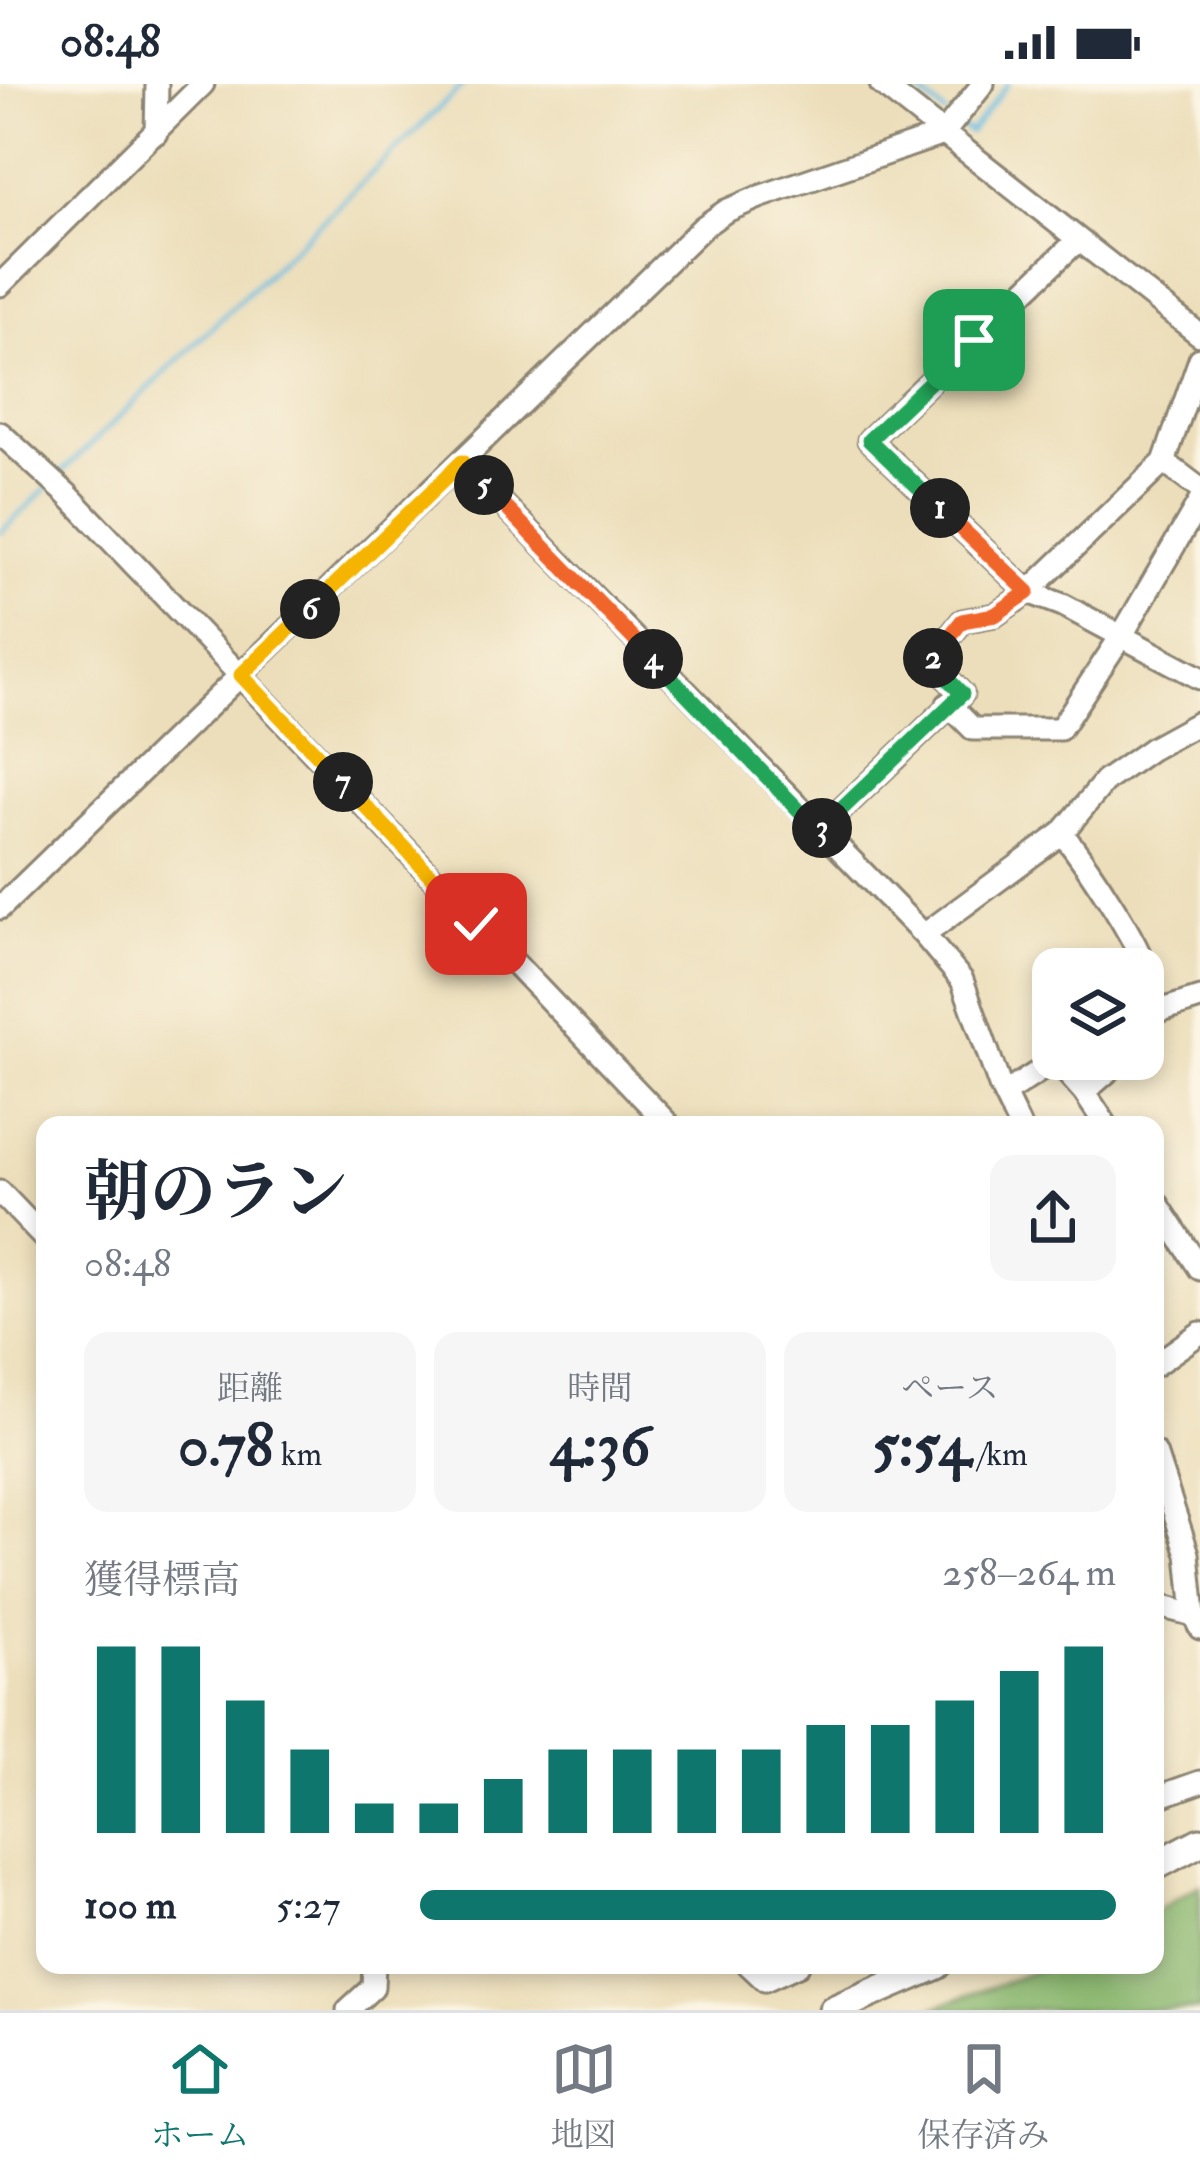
<!DOCTYPE html>
<html lang="ja">
<meta charset="utf-8">
<style>
:root{--surface:#fff;--page:#f6f6f7;--text:#1f2937;--muted:#747a83;--line:#e0e1e3;--accent:#0f766e}
body{margin:0;font-family:"IM FELL Double Pica","Noto Serif JP",serif;background:var(--page);color:var(--text);height:100vh;display:flex;flex-direction:column;font-size:45px;white-space:nowrap}
*{box-sizing:border-box;margin:0}
p{font-size:39px;color:var(--muted)}
.icon{flex:none;width:66px;height:66px;fill:none;stroke:currentColor;stroke-width:2;stroke-linecap:round;stroke-linejoin:round}
.map{position:relative;flex:1;overflow:hidden}
.sheet{position:absolute;left:36px;top:1032px;width:1128px;height:858px;display:flex;flex-direction:column;background:var(--surface);border-radius:24px;box-shadow:0 6px 18px #0003}
.sheet>*{flex:none}
.tools{position:absolute;left:1032px;top:864px;display:grid;gap:24px}
.tools a{display:grid;place-items:center;width:132px;height:132px;border-radius:24px;background:var(--surface);box-shadow:0 6px 18px #0003;font-size:60px}
.pin{position:absolute;display:grid;place-items:center;width:102px;height:102px;color:#fff;margin:-51px;border-radius:24px;box-shadow:0 6px 18px #0006}
.km{position:absolute;width:60px;height:60px;margin:-30px;border-radius:50%;background:#222;color:#fff;font-size:33px;line-height:60px;text-align:center}
.round{display:grid;place-items:center;flex:none;width:126px;height:126px;border-radius:24px;background:var(--page)}
.headline{display:flex;align-items:center;justify-content:space-between;height:204px;padding:0 48px}
h1{font-size:66px;font-weight:700;line-height:90px}
.stats{display:grid;grid-template-columns:repeat(3,1fr);gap:18px;height:204px;padding:12px 48px}
.stats div{display:grid;align-content:center;border-radius:24px;background:var(--page);text-align:center}
.stats b{font-size:60px;font-weight:700}
.stats small{font-size:33px;font-weight:400}
.stats p{font-size:33px}
.chart{height:336px;padding:24px 48px}
.chart p{display:flex;justify-content:space-between}
.chart svg{width:100%;height:216px;margin-top:12px;stroke:var(--accent);stroke-width:6}
ul{padding:0 48px;list-style:none;font-size:39px}
li{display:grid;grid-template-columns:192px 144px 1fr;align-items:center;height:90px}
li i{height:30px;border-radius:15px;background:var(--accent)}
.status{display:flex;justify-content:space-between;align-items:center;height:84px;padding:0 60px;background:var(--surface);direction:ltr}
.status svg{height:33px;fill:currentColor}
.tab-bar{display:flex;justify-content:space-around;align-items:center;height:168px;border-top:3px solid var(--line);background:var(--surface);font-size:33px;color:var(--muted)}
.tab-bar a{display:grid;justify-items:center;gap:6px}
.tab-bar .selected{color:var(--accent)}
.map>svg:first-child{display:block}
.forest{fill:#8cb871;stroke:#5c724e;stroke-width:3}
.lines{fill:none;stroke-linecap:round;stroke-linejoin:round}
.stream{stroke:#63bbe0;stroke-width:4.5}
.minor-casing{stroke:#8c8472;stroke-width:27}
.major-casing{stroke:#8c8472;stroke-width:33}
.minor{stroke:#fff;stroke-width:21}
.major{stroke:#fff;stroke-width:27}
.split-1-casing{stroke:#fff;stroke-width:24}
.split-2-casing{stroke:#fff;stroke-width:24}
.split-3-casing{stroke:#fff;stroke-width:24}
.split-4-casing{stroke:#fff;stroke-width:24}
.split-5-casing{stroke:#fff;stroke-width:24}
.split-6-casing{stroke:#fff;stroke-width:24}
.split-7-casing{stroke:#fff;stroke-width:24}
.split-8-casing{stroke:#fff;stroke-width:24}
.split-1{stroke:#22a559;stroke-width:15}
.split-2{stroke:#f0652b;stroke-width:15}
.split-3{stroke:#22a559;stroke-width:15}
.split-4{stroke:#22a559;stroke-width:15}
.split-5{stroke:#f0652b;stroke-width:15}
.split-6{stroke:#f5b400;stroke-width:15}
.split-7{stroke:#f5b400;stroke-width:15}
.split-8{stroke:#f5b400;stroke-width:15}
</style>
<div class="status"><b>08:48</b><svg viewBox="0 0 49 12"><path d="M0 12V9h3v3zM5 12V6h3v6zM10 12V3h3v9zM15 12V0h3v12zM26 1h20v11H26zM47 4h2v5h-2z"/></svg></div>
<div class="map">
<svg width="1200" height="1926" viewBox="0 0 1200 1926">
<rect width="100%" height="100%" fill="#fcf5e5"/>
<filter id="ink" filterUnits="userSpaceOnUse"><feTurbulence type="fractalNoise" baseFrequency=".00833" numOctaves="2"/><feDisplacementMap in="SourceGraphic" scale="24" xChannelSelector="R" yChannelSelector="G"/><feConvolveMatrix kernelMatrix="1 2 1 2 8 2 1 2 1" color-interpolation-filters="sRGB"/></filter>
<filter id="wash" filterUnits="userSpaceOnUse"><feTurbulence type="fractalNoise" baseFrequency=".004" numOctaves="4" result="noise"/><feDisplacementMap in="SourceGraphic" scale="48" xChannelSelector="R" yChannelSelector="G"/><feGaussianBlur stdDeviation="2.7" result="paint"/><feColorMatrix in="noise" values="0 0 0 0 0 0 0 0 0 0 0 0 0 0 0 0 0 1.4 0 .05"/><feComposite in="paint" operator="in"/></filter>
<g filter="url(#wash)">
<rect width="100%" height="100%" fill="#ecdeba"/>
<path class="forest" d="M1200,1801V1926H927L1052,1881H1155V1828Z"/>
<g class="lines">
<path class="stream" d="M909,0L946,30
M960,41L970,49L1008,0
M60,390L464,0
M0,449L48,403"/>
</g>
</g>
<g filter="url(#ink)">
<g class="lines">
<defs>
<path id="minor" d="M881,0L1200,251
M156,49L157,0
M1078,156L869,356L1028,508L1063,521L1200,594
M0,201L203,0
M1200,275L1164,378L1200,405
M0,349L67,410L669,1041
M462,378L924,851L962,896L1000,1002L1019,1041
M948,620L973,645H1060L1122,551L1200,417
M819,747L962,610L931,577L962,537L995,531L1028,508L1164,378
M1062,749C1085,778 1148,869 1151,904C1152,917 1149,930 1143,940
M0,824L703,143L726,127L759,113L943,50L983,0
M924,851L1062,749L1105,697L1151,665L1200,638
M1149,930L1200,914
M1004,1010L1052,979L1060,981L1084,1008
M1106,1041L1084,1008L1122,975
M0,1108L45,1155
M1155,1116L1200,1185
M1155,1281L1200,1249
M1155,1369L1188,1470L1194,1531L1200,1544
M1155,1521L1194,1531
M1155,1714L1200,1698
M749,1881L765,1896L798,1881
M348,1926L373,1903L374,1881"/>
<path id="major" d="M1155,1782L1200,1758
M833,1926L937,1881"/>
</defs>
<use href="#minor" class="minor-casing"/>
<use href="#major" class="major-casing"/>
<use href="#minor" class="minor"/>
<use href="#major" class="major"/>
</g>
</g>
<g class="lines" filter="url(#ink)">
<defs>
<path id="split-1" d="M940,424L869,356L974,256"/>
<path id="split-2" d="M933,574L962,537L995,531L1028,508L940,424"/>
<path id="split-3" d="M822,744L962,610L931,577L933,574"/>
<path id="split-4" d="M653,575L819,747L822,744"/>
<path id="split-5" d="M484,401L653,575"/>
<path id="split-6" d="M310,525L462,378L484,401"/>
<path id="split-7" d="M310,525L241,591L343,698"/>
<path id="split-8" d="M343,698L476,840"/>
</defs>
<use href="#split-1" class="split-1-casing"/>
<use href="#split-2" class="split-2-casing"/>
<use href="#split-3" class="split-3-casing"/>
<use href="#split-4" class="split-4-casing"/>
<use href="#split-5" class="split-5-casing"/>
<use href="#split-6" class="split-6-casing"/>
<use href="#split-7" class="split-7-casing"/>
<use href="#split-8" class="split-8-casing"/>
<use href="#split-1" class="split-1"/>
<use href="#split-2" class="split-2"/>
<use href="#split-3" class="split-3"/>
<use href="#split-4" class="split-4"/>
<use href="#split-5" class="split-5"/>
<use href="#split-6" class="split-6"/>
<use href="#split-7" class="split-7"/>
<use href="#split-8" class="split-8"/>
</g>
</svg>
<div class="tools">
<a><svg class="icon" aria-label="layers" viewBox="0 0 24 24"><path d="M12 4l9 5-9 5-9-5zM3 14l9 5 9-5"/></svg></a>
</div>
<div class="pin" style="left:974px;top:256px;background:#1e9e55"><svg class="icon" aria-label="arrive" viewBox="0 0 24 24"><path d="M6 21V4h12l-3 4 3 4H6"/></svg></div>
<div class="pin" style="left:476px;top:840px;background:#d93025"><svg class="icon" aria-label="check" viewBox="0 0 24 24"><path d="M5 12l5 5 9-10"/></svg></div>
<b class="km" style="left:940px;top:424px">1</b>
<b class="km" style="left:933px;top:574px">2</b>
<b class="km" style="left:822px;top:744px">3</b>
<b class="km" style="left:653px;top:575px">4</b>
<b class="km" style="left:484px;top:401px">5</b>
<b class="km" style="left:310px;top:525px">6</b>
<b class="km" style="left:343px;top:698px">7</b>
<section class="sheet">
<div class="headline"><div><h1>朝のラン</h1><p>08:48</p></div><a class="round"><svg class="icon" aria-label="share" viewBox="0 0 24 24"><path d="M12 15V3M7 8l5-5 5 5M5 13v7h14v-7"/></svg></a></div>
<div class="stats">
<div><p>距離</p><b>0.78<small> km</small></b></div>
<div><p>時間</p><b>4:36</b></div>
<div><p>ペース</p><b>5:54<small> /km</small></b></div>
</div>
<div class="chart"><p><span>獲得標高</span>258–264 m</p>
<svg viewBox="0 0 160 44" preserveAspectRatio="none"><path d="M5 44V6M15 44V6M25 44V17M35 44V27M45 44V38M55 44V38M65 44V33M75 44V27M85 44V27M95 44V27M105 44V27M115 44V22M125 44V22M135 44V17M145 44V11M155 44V6"/></svg>
</div>
<ul>
<li><b>100 m</b>5:27<i style="width:100%"></i></li>
</ul>
</section>
</div>
<nav class="tab-bar">
<a class="selected"><svg class="icon" aria-label="home" viewBox="0 0 24 24"><path d="M3 11l9-7 9 7M6 9v11h12V9"/></svg>ホーム</a>
<a><svg class="icon" aria-label="map" viewBox="0 0 24 24"><path d="M3 6l6-2 6 2 6-2v14l-6 2-6-2-6 2zM9 4v14M15 6v14"/></svg>地図</a>
<a><svg class="icon" aria-label="saved" viewBox="0 0 24 24"><path d="M7 4h10v16l-5-4-5 4z"/></svg>保存済み</a>
</nav>
